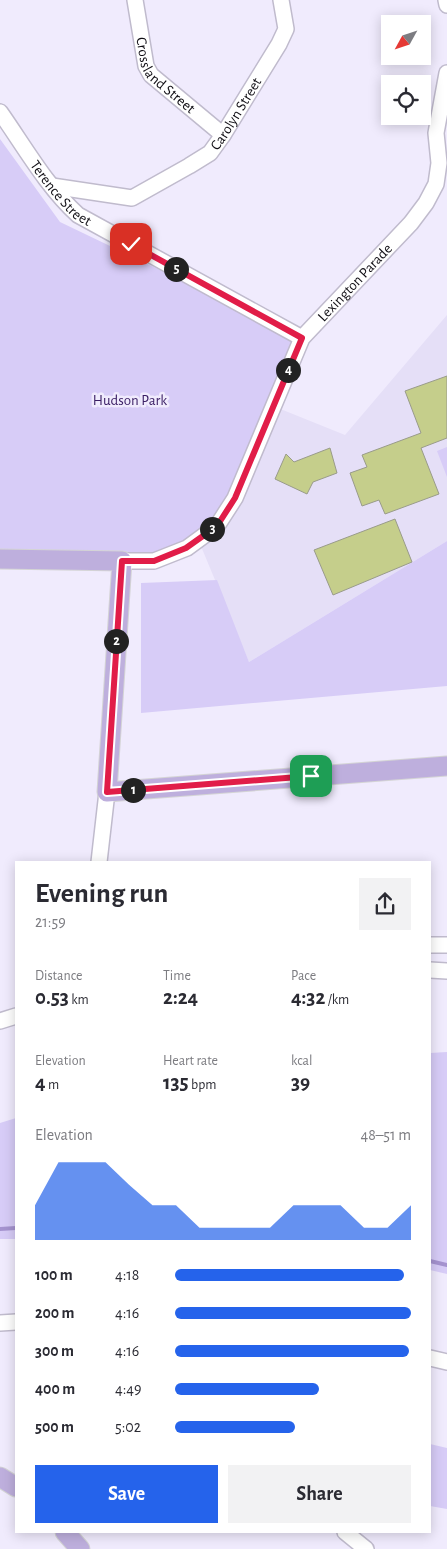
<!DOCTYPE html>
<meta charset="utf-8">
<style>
:root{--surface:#fff;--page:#f2f2f3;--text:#2b2b33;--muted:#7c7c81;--accent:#2563eb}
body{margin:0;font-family:"Alegreya Sans",sans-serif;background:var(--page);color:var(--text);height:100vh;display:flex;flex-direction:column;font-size:19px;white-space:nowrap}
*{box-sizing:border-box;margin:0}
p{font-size:16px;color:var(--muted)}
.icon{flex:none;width:28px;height:28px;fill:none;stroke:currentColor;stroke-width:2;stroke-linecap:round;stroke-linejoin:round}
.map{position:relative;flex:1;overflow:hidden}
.details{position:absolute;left:15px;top:861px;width:416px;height:672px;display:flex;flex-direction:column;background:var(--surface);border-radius:0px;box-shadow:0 2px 12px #0003}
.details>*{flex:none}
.needle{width:32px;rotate:230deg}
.controls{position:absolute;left:381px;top:15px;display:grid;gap:10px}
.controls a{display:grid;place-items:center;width:50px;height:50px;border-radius:0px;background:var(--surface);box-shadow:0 2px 12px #0003;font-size:25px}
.pin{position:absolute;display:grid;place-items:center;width:42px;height:42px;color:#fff;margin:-21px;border-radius:10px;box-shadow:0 2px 8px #0006}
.km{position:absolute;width:25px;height:25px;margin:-12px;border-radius:50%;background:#222;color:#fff;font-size:14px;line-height:25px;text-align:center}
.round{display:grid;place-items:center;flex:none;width:52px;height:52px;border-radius:0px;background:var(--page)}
.head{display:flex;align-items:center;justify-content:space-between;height:85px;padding:0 20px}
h1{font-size:28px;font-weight:600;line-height:38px}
.stats{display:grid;grid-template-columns:repeat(3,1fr);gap:8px;height:85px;padding:5px 20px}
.stats div{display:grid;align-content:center}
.stats b{font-size:21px;font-weight:600}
.stats small{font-size:14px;font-weight:400}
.stats p{font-size:14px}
.chart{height:140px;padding:10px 20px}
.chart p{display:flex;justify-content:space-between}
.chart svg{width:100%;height:90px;margin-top:5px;fill:var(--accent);opacity:.7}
.button{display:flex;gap:10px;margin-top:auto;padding:10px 20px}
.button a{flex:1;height:58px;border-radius:0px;background:var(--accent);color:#fff;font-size:20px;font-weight:600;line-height:58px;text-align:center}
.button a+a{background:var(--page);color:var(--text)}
ul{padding:0 20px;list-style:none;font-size:16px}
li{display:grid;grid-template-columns:80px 60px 1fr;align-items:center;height:38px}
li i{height:12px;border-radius:6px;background:var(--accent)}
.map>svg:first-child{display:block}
.built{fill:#e5dff7}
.green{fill:#d7ccf7}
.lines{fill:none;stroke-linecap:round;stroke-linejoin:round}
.stream{stroke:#a593cf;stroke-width:4}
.building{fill:#c5ce8b;stroke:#999b8a}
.minor-casing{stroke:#c0bbcd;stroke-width:18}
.major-casing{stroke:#d4d4d5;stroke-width:21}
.minor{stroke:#fff;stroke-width:15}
.major{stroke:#beafdd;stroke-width:19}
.route-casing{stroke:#fff;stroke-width:10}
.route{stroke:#e11d48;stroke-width:6}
.labels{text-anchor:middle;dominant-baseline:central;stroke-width:5;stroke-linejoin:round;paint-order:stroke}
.street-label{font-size:15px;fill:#100e14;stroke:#f0ebfd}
.park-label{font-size:15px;fill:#3a1e64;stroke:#f0ebfd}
</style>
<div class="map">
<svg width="447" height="1549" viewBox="0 0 447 1549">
<rect width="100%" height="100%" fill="#f0ebfd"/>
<path class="built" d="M447,315V541L249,662L198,539L273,406L345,435Z"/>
<path class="green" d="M0,139L60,222L302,338L217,526L154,561L0,559Z
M447,447V477L437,451Z
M447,541V686L141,713V583L217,580L249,662Z
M447,1052V1274L430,1270V1053Z
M16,1118V1239H0V1123Z
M430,1444L447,1448V1509L430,1506Z"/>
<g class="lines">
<path class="stream" d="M0,1229L16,1228
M430,1261L447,1265"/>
</g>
<path class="building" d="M447,376V438L421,448L439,494L385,514L379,500L362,506L350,473L367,467L362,455L421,433L405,391Z
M330,448L337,473L313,482L307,494L275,479L286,454L294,462Z
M395,519L412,562L333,595L314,550Z"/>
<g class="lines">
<defs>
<g id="minor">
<path id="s1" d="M135,0L146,66L151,75L223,135"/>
<path d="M446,0L447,5"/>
<path id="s2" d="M0,112C24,146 47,187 78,215L302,338"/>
<path id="s3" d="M52,186L132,198L189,166L210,153L223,135L279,44L286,29L281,0"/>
<path id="s4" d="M122,561H154L187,548L217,526L235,498L302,338L411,223L426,203L436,184L439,163L436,133L447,73"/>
<path d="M99,862L107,792"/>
<path d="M430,945H447"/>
<path d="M430,970L447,971"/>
<path d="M0,1021L16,1016"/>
<path d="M0,1323L16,1322"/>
<path d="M430,1358L447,1362"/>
<path d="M345,1532L366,1549"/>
</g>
<path id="major" d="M0,559L122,561L107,792L447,766
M0,1477L16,1487
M65,1532L80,1549"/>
</defs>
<use href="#minor" class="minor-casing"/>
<use href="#major" class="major-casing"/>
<use href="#minor" class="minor"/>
<use href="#major" class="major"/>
</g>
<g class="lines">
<defs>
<path id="route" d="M131,244L302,338L235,498L217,526L186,548L154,561H122L107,792L311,776"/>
</defs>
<use href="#route" class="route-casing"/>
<use href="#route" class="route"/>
</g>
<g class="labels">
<g class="street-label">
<text stroke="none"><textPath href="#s1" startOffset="85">Crossland Street</textPath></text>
<text stroke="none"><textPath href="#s3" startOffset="218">Carolyn Street</textPath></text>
<text stroke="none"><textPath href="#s2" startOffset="102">Terence Street</textPath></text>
<text stroke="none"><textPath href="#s4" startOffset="388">Lexington Parade</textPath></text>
</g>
<g class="park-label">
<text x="130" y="400">Hudson Park</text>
</g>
</g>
</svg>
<div class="controls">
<a><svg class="needle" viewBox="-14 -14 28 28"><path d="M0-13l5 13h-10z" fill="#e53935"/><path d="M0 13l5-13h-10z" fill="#7c7c81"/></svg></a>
<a><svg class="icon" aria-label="locate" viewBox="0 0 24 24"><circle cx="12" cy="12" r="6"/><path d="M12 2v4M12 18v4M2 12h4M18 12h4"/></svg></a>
</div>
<div class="pin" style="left:311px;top:776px;background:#1e9e55"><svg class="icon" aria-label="arrive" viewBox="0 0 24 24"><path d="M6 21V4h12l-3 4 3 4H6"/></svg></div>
<div class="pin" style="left:131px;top:244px;background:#d93025"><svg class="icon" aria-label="check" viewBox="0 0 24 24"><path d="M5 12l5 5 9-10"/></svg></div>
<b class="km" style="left:133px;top:790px">1</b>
<b class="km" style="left:116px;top:641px">2</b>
<b class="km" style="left:212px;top:529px">3</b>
<b class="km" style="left:288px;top:370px">4</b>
<b class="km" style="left:176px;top:269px">5</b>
<section class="details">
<div class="head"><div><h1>Evening run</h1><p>21:59</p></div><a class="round"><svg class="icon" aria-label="share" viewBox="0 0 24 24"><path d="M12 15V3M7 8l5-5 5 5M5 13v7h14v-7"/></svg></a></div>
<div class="stats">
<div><p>Distance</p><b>0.53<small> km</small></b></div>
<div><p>Time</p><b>2:24</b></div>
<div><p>Pace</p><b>4:32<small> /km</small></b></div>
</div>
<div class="stats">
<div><p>Elevation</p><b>4<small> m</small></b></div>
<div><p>Heart rate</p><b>135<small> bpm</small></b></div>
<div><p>kcal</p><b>39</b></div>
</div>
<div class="chart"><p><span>Elevation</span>48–51 m</p>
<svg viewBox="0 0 160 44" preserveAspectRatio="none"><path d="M0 44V27L10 6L20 6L30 6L40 17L50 27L60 27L70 38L80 38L90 38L100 38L110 27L120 27L130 27L140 38L150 38L160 27V44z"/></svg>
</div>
<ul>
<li><b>100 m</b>4:18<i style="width:97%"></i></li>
<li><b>200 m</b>4:16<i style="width:100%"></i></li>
<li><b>300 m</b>4:16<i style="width:99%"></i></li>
<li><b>400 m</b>4:49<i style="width:61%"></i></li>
<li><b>500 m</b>5:02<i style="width:51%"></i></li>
</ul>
<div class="button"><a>Save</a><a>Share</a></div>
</section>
</div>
